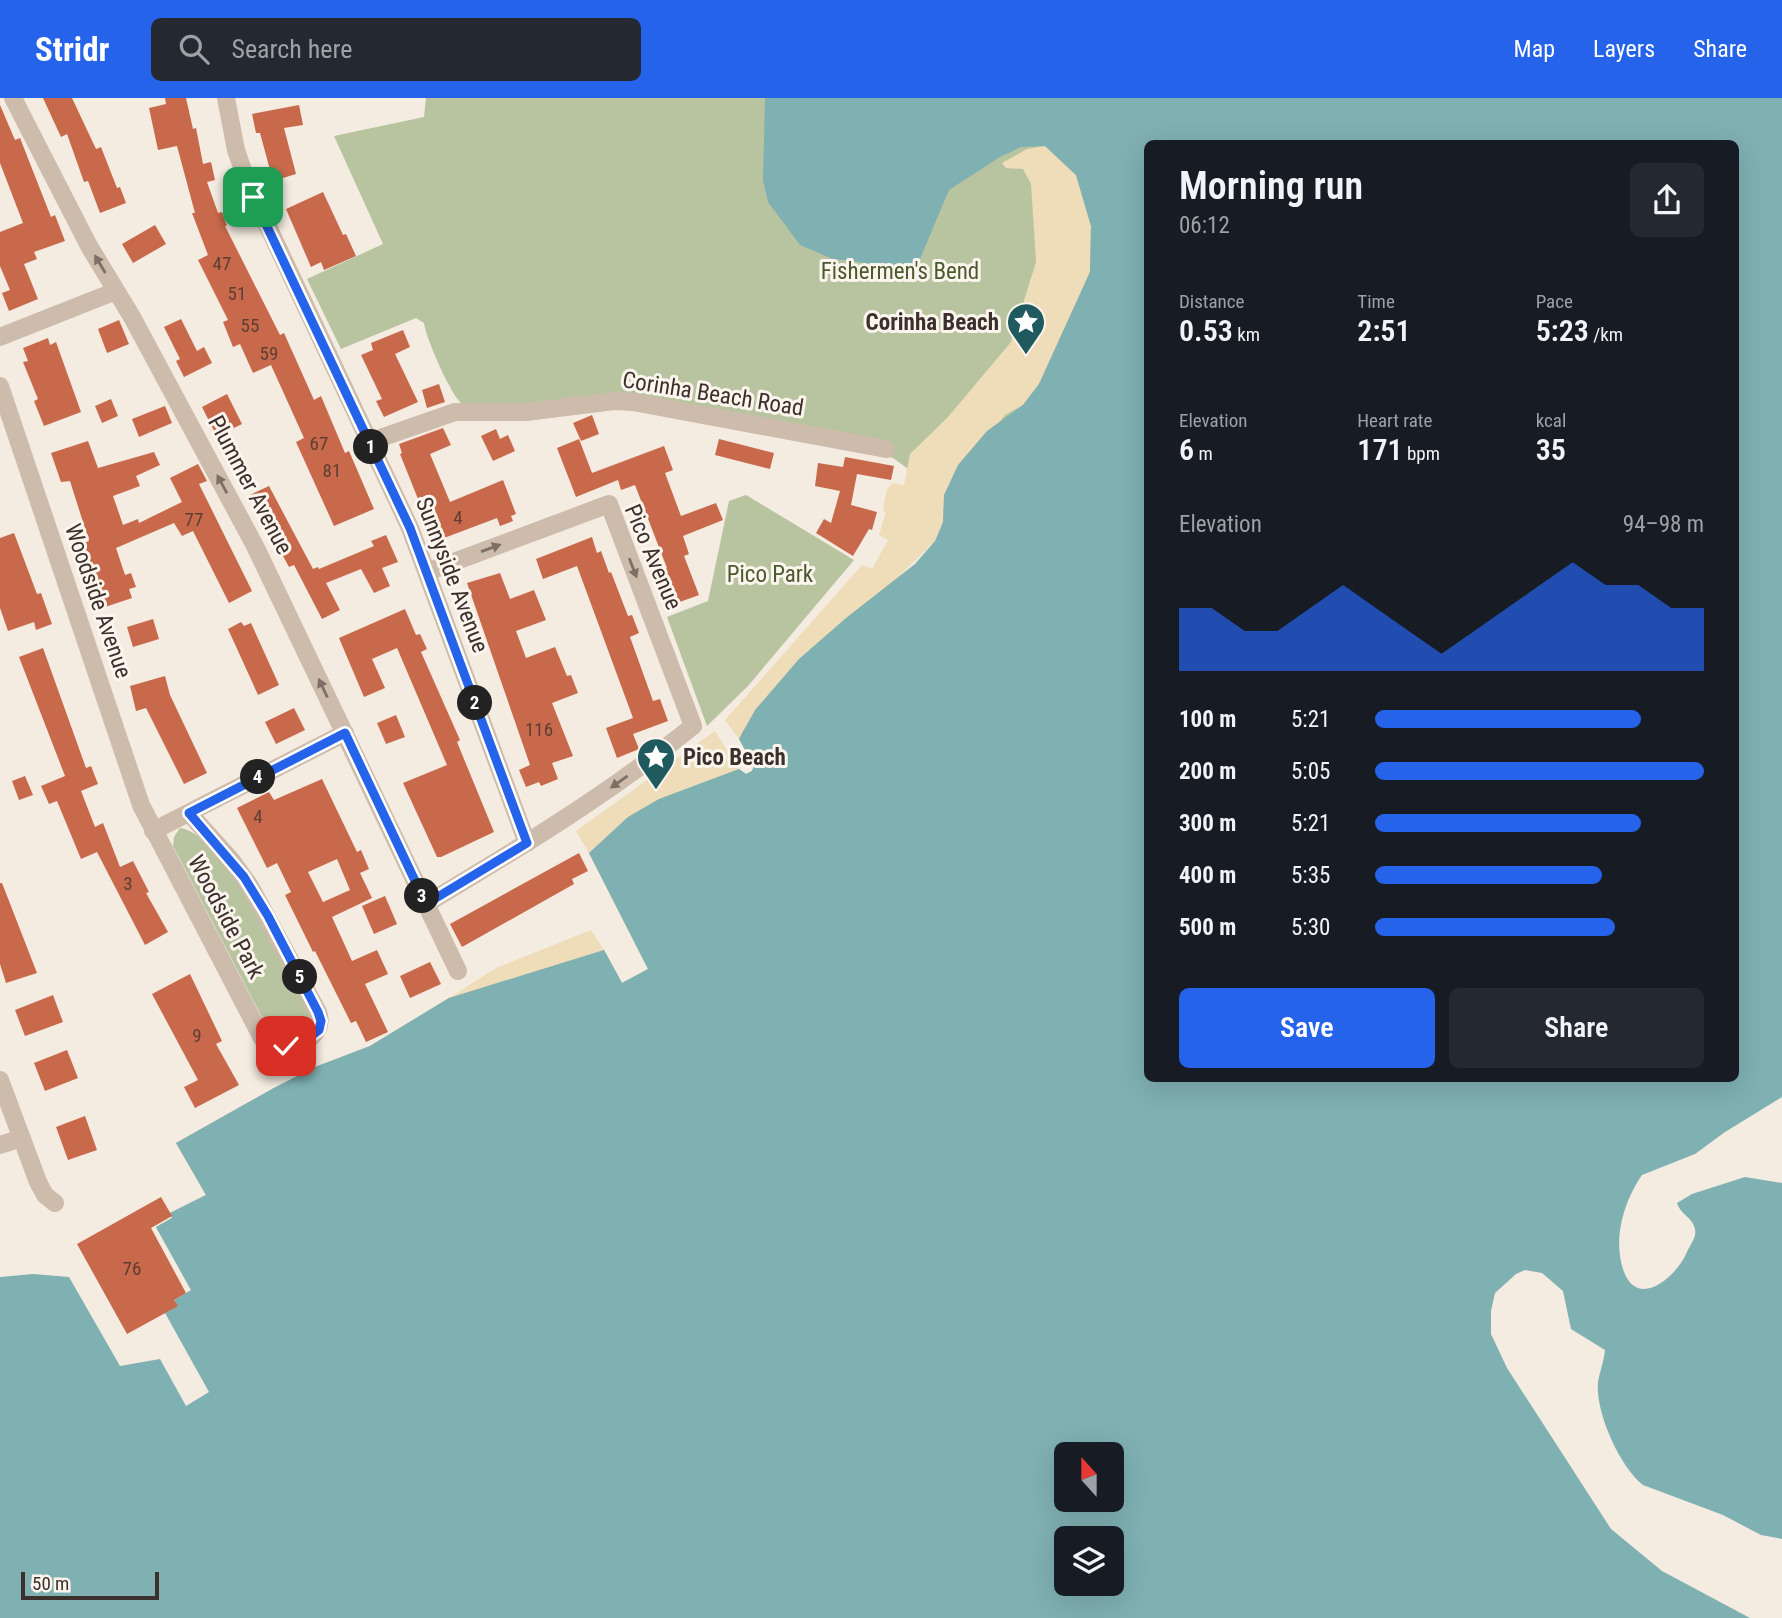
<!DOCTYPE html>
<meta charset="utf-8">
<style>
:root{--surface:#171b24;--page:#242831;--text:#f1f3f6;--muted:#9ea1a6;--accent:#2563eb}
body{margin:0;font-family:"Roboto Condensed",sans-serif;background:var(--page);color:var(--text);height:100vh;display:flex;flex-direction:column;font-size:26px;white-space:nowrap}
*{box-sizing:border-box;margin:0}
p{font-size:23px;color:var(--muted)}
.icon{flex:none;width:38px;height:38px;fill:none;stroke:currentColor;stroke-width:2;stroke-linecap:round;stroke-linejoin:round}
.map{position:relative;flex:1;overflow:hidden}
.sheet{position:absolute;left:1144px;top:42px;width:595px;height:942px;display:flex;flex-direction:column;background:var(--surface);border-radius:10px;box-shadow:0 7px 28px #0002}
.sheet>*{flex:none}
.needle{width:46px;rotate:339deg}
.buttons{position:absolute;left:1054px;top:1344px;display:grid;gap:14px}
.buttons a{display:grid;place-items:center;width:70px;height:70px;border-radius:10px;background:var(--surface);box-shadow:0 7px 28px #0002;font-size:35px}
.scale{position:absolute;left:21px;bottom:18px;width:138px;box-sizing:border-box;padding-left:7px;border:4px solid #3b302b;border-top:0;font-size:19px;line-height:24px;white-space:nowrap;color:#3b302b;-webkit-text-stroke:5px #fbf5ee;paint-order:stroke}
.pin{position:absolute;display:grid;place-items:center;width:60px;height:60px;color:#fff;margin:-30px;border-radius:14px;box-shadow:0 4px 10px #0006}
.km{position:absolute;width:35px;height:35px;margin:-18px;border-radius:50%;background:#222;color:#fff;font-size:19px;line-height:35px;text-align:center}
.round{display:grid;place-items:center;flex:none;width:74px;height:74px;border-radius:10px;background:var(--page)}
.head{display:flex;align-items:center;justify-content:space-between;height:119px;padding:0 35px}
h1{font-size:38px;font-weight:600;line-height:52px}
.figures{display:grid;grid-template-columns:repeat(3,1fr);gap:10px;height:119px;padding:7px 35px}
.figures div{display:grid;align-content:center}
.figures b{font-size:30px;font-weight:600}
.figures small{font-size:19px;font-weight:400}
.figures p{font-size:19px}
.chart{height:196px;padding:14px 35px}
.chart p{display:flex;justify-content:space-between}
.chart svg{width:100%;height:126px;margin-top:7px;fill:var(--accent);opacity:.7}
.button{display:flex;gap:14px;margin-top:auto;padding:14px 35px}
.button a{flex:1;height:80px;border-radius:10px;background:var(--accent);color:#fff;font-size:28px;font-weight:600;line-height:80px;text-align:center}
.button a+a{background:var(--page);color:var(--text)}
ul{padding:0 35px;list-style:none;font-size:23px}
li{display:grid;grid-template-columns:112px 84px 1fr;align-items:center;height:52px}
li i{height:18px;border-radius:9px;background:var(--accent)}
header{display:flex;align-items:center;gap:42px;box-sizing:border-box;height:98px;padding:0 35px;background:var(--accent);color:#fff}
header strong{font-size:33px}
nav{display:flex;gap:38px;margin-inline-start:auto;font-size:24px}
.search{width:490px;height:63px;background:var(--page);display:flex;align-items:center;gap:18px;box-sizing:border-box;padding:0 24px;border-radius:10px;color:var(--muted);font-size:26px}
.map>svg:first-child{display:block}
.green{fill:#b8c4a0}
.sand{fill:#efdcb8}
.water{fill:#7fb0b2;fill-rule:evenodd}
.building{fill:#c8694b;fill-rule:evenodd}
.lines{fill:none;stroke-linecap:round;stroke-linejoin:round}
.minor{stroke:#cdbbac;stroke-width:18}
.oneway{fill:#7d6f65}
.route-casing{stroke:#fff;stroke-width:14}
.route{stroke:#2563eb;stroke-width:9}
.labels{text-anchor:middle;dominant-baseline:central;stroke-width:6;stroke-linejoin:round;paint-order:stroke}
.number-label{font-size:19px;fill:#5e3e33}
.park-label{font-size:23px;fill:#4a5a2e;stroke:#fbf5ee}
.poi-label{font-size:23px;font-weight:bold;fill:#3b302b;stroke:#fbf5ee;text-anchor:end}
.street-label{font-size:23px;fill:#3b302b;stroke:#fbf5ee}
</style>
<header>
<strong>Stridr</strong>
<div class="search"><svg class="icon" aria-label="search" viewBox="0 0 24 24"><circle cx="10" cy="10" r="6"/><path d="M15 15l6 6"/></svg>Search here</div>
<nav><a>Map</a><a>Layers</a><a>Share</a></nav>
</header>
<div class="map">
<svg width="1782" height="1520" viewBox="0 0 1782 1520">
<rect width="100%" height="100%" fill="#f4ebe1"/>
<path class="green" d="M426,0H1228L1199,45L1148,46V243L1074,394L1064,525L1008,566L930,652L841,717L571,1001L504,1038L399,1070L235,1181L207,1191L191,1192L156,1129L172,1120L170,1115L206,1097L176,1045L272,991L315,969L370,948L449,900L604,852L622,885L648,871L589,755L628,719L659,701L739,671L746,676L752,673L754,668L739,641C762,588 820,539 866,505C889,487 918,469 935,444C944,430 943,413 944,397L893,360L874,356V344L630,298H597L529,309H466C453,304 426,240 424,225L416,220L341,251L307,181L383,146L334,38L424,19Z
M746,397L854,462L748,588L707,628L667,519L708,503L729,403Z
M180,730C227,737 291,879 312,920C302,939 288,941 269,933L173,748L174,739Z"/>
<path class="sand" d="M1045,48L1076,77L1091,128L1090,174L1039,286L1023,307L1005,317L944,397L943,424L935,443L743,632L739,641L725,622L862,467L872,471L888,442L879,437L886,414L883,413L887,391L893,385L904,387L910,356L948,319L1011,244L1036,164L1031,86L1023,71L1006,70L1002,65L1027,51Z
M715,633L739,671L659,701L628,719L589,755L576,733Z
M591,832L604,852L449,900L496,870Z"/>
<path class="water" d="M765,0H1782V999L1725,1034L1695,1056L1642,1077C1624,1103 1612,1142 1624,1174C1638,1211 1676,1179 1686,1156C1689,1148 1697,1140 1695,1131C1693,1120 1680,1116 1677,1105L1692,1096L1745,1079L1782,1085V1441L1761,1437L1723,1417L1643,1387C1620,1369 1595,1314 1598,1284C1600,1273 1604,1263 1605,1252L1571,1231L1563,1193L1542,1175L1525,1172L1516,1176L1495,1195L1491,1213V1236L1507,1270L1611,1431L1662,1473L1750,1520H0V1179L33,1176L69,1179L120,1268L160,1261L186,1308L209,1294L165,1215L177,1208L174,1202L191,1192L156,1129L172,1120L170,1115L206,1097L176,1045L272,991L315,969L370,948L449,900L604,852L622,885L648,871L589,755L628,719L659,701L739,671L746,676L752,673L754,668L739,641L755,612L799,561L846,520L915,466L935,443L943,424L944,397L958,367L987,333L1023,307L1039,286L1090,174L1091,128L1076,77L1045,48L1021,49L1000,59L949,92L914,175L888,179L860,164L833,161L800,147L768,104L763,83ZM1148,46H1736V980H1148ZM1066,1356H1111V1402H1066ZM1066,1440H1111V1486H1066Z"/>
<path class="building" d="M43,0H72L96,51L101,49L117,90L120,89L126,105L100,115L88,83L84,84L67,36L61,39Z
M165,0H186L193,31L196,30L203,66L211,64L215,82L207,84L218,115L222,114L227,128H225L280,237L284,235L314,302L321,298L345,355L349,353L374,411L334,428L296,344L304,340L271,267L253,275L240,246L233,249L223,224L228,222L198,162L208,157L192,115H195L177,48L158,52L149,10L166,6Z
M0,7L15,42L20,40L51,119L55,117L65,143L34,154L37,161L24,166L38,201L9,213L2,195L10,192L0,168V134L23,125L0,65Z
M299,7L303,27L284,30L296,76L273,83L260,35H256L252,16Z
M323,94L343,137L346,136L356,158L324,172L321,164L311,169L286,111Z
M155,127L166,146L133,165L122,146Z
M181,221L197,253L204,249L212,265L184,279L176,263L180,261L164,229Z
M119,222L129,246L107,255L98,231Z
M403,232L410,249L395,256L418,304L384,319L376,303L382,301L361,257L373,252L371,245Z
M48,240L50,247L56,244L81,314L44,328L34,303L38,301L23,264L28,263L23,250Z
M439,286L445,304L427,310L422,292Z
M227,296L242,326L230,332L228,328L215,335L202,309Z
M111,301L118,318L102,325L95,308Z
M165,308L172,325L139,339L132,321Z
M592,317L599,336L581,343L573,325Z
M443,330L451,347L430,356L450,404L503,382L516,416L511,418L513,423L500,428L497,420L444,440L427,397L418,401L400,356L402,355L399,346Z
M496,331L500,341L508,337L515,353L493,363L481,338Z
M579,341L592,375L664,348L673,372L665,375L681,418L716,405L723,422L683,438L689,456L684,458L699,497L677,505L675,502L672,503L661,472L667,470L635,387L621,392L618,382L576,399L557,350Z
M719,341L774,355L770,371L715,357Z
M88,343L98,370L154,354L160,367L136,378L140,388L113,398L123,427L138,421L139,425L182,404L170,380L198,366L207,383L199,386L252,493L229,505L193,433L182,438L174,425L116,450L125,477L131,475L136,489L129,491L132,500L105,509L83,445L89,443L70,383L61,384L51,355Z
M845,359L894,368L891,382L857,376L851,407L877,414L872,432L869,431L853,458L816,435L824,421L831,425L840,393L815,388L818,365L843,369Z
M269,388L313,471L318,469L319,471L374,448L371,443L386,437L398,464L382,470L390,488L374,495L361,471L326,485L340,512L322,521L294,467L289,469L250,397Z
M14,435L37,496L41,495L52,526L36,532L34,524L8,533L0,510V440Z
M592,439L597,455L601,453L609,475L611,474L628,518L632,517L639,535L630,539L653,603L660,601L668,623L633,636L639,651L617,660L606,630L633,620L577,468L543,481L536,461Z
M500,475L510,501L534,492L546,522L516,533L526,560L555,549L567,578L571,577L578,595L552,605L573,658L552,665L558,681L541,688L539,684L526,689L519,672L530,667L467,485Z
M405,511L416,537L420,536L427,551L421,554L460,642L457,644L494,734L441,759H437L403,685L447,667L397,550L372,561L385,590L364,599L339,540Z
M153,521L159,541L133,549L127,529Z
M241,524L244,528L251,525L279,587L258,597L228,531Z
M43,550L86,670L91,668L98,686L81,693L95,729L103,725L120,769L133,763L149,794L146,795L168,834L145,847L97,754L81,761L57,703L49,706L41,688L65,678L19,559Z
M165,578L170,597L207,675L184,686L146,610L136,613L130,588Z
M294,610L305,632L276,646L265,624Z
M396,617L405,639L386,646L377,625Z
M25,678L33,697L19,702L12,683Z
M322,681L357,754L361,752L369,771L360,775L372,800L332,819L352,863L377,852L388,876L365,886L388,934L366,944L356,923L351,925L315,853L313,854L285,797L291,794L277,765L267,770L237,710L269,694L274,702ZM337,761L350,792L323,804L308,774Z
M579,755L588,773L572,781L574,786L462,849L450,826Z
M0,785H2L37,875L6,885L0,866Z
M385,798L397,826L374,836L362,808Z
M430,864L441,886L410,900L400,878Z
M190,876L222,943L216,946L239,987L195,1010L184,989L198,982L152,896Z
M53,897L63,924L25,938L15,912Z
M67,952L78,980L45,993L34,965Z
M85,1018L97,1052L68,1062L56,1029Z
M161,1099L172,1118L151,1130L186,1195L174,1202L178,1208L127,1236L77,1146Z"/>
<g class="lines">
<path class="minor" d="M13,0L89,148L132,219L255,448L458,873
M226,0L236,52L247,84L410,430L527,745
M0,239L116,193
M0,288L141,707L262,940L275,949C295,949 327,940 318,914L250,788L232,763L189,715
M369,344L455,314H526L614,303L633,304L886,351
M153,733L345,635
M426,806C518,751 609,696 693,628L609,406L427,474
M0,982L38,1084L45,1097L55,1105
M0,1047L22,1040"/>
</g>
<defs><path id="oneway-solid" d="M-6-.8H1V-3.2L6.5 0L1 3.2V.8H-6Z" transform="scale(1.75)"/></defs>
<g class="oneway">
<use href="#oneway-solid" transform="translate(100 166) rotate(-121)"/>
<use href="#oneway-solid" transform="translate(222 386) rotate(-118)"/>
<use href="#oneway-solid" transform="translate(491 450) rotate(-20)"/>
<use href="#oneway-solid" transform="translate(633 470) rotate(69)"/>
<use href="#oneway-solid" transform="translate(323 590) rotate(-115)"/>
<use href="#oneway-solid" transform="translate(619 684) rotate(145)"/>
</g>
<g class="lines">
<defs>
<path id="route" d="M253,99L410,430L527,745L426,806L345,635L189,715L244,779L268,818L318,914L321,923L319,932L306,942L286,948"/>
</defs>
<use href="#route" class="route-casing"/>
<use href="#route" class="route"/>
</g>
<defs>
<symbol id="sight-pin" viewBox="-11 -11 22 30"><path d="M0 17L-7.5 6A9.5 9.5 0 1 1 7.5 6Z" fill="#1f5a5e" stroke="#fbf5ee"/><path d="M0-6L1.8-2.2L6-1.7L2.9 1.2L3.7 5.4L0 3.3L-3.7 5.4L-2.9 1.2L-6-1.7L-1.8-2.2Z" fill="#fff"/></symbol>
</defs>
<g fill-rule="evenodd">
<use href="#sight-pin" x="1004" y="202" width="44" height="60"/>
<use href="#sight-pin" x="634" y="637" width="44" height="60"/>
</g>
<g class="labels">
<g class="number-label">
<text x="222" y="165">47</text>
<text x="237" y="195">51</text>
<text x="250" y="227">55</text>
<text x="269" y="255">59</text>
<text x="319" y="345">67</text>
<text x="332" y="372">81</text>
<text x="458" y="419">4</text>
<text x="194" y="421">77</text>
<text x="539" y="631">116</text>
<text x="258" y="718">4</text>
<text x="128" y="785">3</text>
<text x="197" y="937">9</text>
<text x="132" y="1170">76</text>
</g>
<g class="park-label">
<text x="900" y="173">Fishermen's Bend</text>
<text x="770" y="476">Pico Park</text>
</g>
<g class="poi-label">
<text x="999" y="224">Corinha Beach</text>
<text x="683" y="659" text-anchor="start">Pico Beach</text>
</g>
<g class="street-label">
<text transform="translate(713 296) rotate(9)">Corinha Beach Road</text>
<text transform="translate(250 387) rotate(62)">Plummer Avenue</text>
<text transform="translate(653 459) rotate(67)">Pico Avenue</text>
<text transform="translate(452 477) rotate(69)">Sunnyside Avenue</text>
<text transform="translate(98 503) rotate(71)">Woodside Avenue</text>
<text transform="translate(226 819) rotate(62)">Woodside Park</text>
</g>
</g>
</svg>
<div class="buttons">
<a><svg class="needle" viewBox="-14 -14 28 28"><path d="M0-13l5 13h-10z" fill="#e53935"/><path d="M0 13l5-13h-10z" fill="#9ea1a6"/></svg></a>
<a><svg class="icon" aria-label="layers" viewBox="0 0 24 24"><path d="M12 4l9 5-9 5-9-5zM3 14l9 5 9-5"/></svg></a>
</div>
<div class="scale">50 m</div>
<div class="pin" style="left:253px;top:99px;background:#1e9e55"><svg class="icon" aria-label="arrive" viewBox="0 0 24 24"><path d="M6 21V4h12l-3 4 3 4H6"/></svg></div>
<div class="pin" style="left:286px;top:948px;background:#d93025"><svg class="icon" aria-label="check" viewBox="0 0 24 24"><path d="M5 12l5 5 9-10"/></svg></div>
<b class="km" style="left:371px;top:349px">1</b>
<b class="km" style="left:475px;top:605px">2</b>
<b class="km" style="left:422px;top:798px">3</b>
<b class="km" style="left:258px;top:679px">4</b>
<b class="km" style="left:300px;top:879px">5</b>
<section class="sheet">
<div class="head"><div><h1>Morning run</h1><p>06:12</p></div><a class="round"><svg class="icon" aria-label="share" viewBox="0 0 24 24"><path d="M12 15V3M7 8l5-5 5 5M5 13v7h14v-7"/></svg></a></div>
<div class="figures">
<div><p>Distance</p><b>0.53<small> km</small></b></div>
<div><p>Time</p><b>2:51</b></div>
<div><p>Pace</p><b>5:23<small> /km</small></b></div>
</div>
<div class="figures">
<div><p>Elevation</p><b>6<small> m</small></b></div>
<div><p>Heart rate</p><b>171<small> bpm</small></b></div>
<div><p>kcal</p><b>35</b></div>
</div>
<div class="chart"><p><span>Elevation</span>94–98 m</p>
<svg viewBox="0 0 160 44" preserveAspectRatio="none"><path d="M0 44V22L10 22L20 30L30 30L40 22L50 14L60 22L70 30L80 38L90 30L100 22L110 14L120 6L130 14L140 14L150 22L160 22V44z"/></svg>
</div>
<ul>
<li><b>100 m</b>5:21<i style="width:81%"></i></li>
<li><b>200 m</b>5:05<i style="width:100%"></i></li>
<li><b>300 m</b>5:21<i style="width:81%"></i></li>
<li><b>400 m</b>5:35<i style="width:69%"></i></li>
<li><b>500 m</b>5:30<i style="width:73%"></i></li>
</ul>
<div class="button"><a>Save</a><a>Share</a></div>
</section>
</div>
